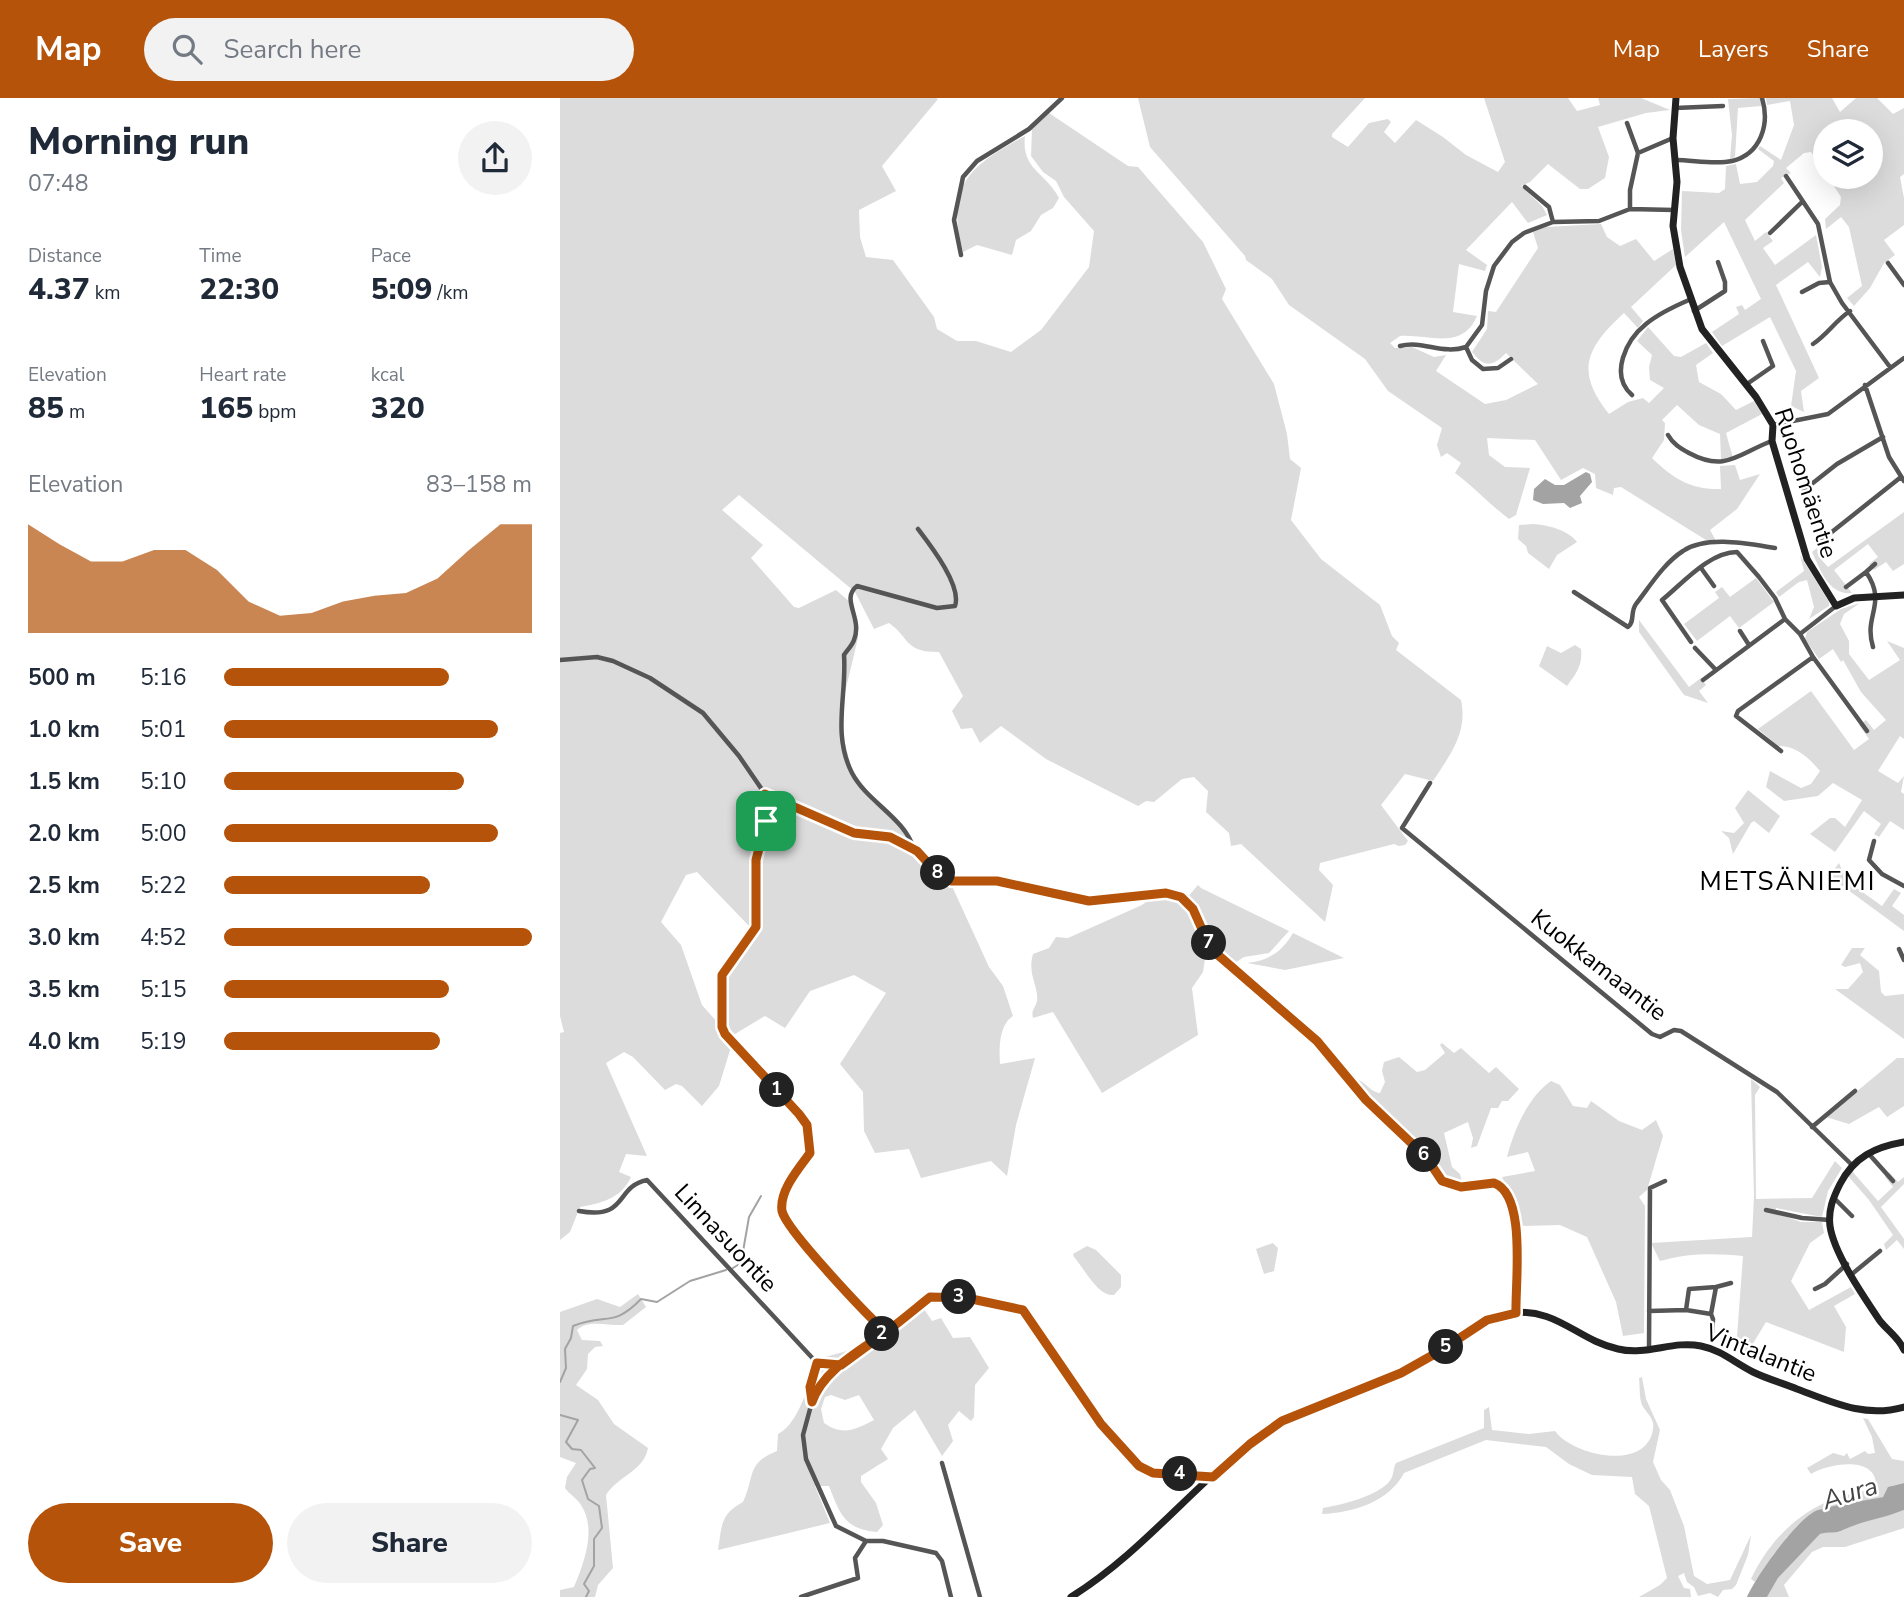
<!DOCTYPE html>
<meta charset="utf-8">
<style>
:root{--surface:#fff;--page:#f2f2f3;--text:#1f2937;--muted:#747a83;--accent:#b45309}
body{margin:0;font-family:"Nunito Sans",sans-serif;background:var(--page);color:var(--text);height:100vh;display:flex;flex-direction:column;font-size:26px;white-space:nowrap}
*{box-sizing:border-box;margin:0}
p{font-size:23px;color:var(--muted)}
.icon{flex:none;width:38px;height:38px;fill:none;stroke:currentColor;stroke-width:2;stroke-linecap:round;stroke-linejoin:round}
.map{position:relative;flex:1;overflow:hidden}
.drawer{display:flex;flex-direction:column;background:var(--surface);width:560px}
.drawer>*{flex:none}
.buttons{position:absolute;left:1253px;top:21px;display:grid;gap:14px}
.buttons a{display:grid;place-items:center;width:70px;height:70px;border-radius:50%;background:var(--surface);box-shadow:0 7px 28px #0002;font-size:35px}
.pin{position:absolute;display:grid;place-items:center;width:60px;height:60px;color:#fff;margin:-30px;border-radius:14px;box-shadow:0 4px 10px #0006}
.km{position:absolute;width:35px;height:35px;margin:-18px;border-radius:50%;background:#222;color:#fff;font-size:19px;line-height:35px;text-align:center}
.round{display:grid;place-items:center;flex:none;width:74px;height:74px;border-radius:37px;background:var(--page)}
.summary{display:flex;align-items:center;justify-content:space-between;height:119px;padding:0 28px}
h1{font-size:38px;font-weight:800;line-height:52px}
.stats{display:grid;grid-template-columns:repeat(3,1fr);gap:10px;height:119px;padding:7px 28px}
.stats div{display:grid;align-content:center}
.stats b{font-size:30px;font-weight:800}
.stats small{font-size:19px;font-weight:400}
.stats p{font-size:19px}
.chart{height:196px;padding:14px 28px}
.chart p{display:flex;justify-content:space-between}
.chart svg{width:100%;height:126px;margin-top:7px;fill:var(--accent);opacity:.7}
.primary-button{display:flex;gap:14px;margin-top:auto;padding:14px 28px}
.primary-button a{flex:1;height:80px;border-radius:42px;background:var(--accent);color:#fff;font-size:28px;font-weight:800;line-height:80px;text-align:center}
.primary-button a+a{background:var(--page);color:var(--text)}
ul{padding:0 28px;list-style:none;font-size:23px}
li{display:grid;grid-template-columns:112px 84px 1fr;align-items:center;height:52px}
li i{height:18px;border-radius:9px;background:var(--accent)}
header{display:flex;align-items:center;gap:42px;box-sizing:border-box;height:98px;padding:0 35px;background:var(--accent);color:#fff}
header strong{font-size:33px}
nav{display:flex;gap:38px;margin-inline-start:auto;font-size:24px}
.search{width:490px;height:63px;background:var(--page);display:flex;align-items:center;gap:18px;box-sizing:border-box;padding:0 24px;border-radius:38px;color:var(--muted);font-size:26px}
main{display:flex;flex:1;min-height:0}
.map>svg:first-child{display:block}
.green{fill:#dcdcdc;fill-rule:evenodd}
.water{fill:#a3a3a3}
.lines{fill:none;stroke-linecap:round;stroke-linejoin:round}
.stream{stroke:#a3a3a3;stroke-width:2}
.street{stroke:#555;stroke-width:4.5}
.secondary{stroke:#222;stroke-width:7}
.route-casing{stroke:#fff;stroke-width:14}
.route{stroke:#b45309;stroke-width:9}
.labels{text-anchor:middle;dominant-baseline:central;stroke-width:5;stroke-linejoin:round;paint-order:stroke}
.street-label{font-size:24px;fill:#000;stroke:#fff}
.neighbourhood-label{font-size:26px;letter-spacing:2px;fill:#000;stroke:#fff}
.water-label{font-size:26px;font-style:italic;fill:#444;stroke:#fff}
</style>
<header>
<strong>Map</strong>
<div class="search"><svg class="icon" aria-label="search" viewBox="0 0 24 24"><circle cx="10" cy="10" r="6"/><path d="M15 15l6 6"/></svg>Search here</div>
<nav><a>Map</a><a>Layers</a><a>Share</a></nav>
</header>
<main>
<section class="drawer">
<div class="summary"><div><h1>Morning run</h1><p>07:48</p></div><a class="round"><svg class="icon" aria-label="share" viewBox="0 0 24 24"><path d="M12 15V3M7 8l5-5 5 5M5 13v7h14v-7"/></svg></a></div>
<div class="stats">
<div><p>Distance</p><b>4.37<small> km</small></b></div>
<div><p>Time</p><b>22:30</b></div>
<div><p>Pace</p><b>5:09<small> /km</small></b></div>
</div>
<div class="stats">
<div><p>Elevation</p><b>85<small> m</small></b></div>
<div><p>Heart rate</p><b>165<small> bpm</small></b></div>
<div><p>kcal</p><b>320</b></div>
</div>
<div class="chart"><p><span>Elevation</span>83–158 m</p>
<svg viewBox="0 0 160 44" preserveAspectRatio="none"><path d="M0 44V6L10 13L20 19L30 19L40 15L50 15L60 22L70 33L80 38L90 37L100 33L110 31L120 30L130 25L140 15L150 6L160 6V44z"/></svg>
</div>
<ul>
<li><b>500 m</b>5:16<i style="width:73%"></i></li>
<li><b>1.0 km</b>5:01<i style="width:89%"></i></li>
<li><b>1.5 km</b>5:10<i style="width:78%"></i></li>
<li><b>2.0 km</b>5:00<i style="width:89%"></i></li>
<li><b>2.5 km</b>5:22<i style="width:67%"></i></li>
<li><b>3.0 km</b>4:52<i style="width:100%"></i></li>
<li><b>3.5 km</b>5:15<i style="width:73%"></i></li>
<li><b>4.0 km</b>5:19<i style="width:70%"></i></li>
</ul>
<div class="primary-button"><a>Save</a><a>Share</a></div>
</section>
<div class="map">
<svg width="1344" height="1499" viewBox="0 0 1344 1499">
<rect width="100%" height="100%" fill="#fff"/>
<path class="green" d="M0,0H376L378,1L322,68L336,93L299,112L300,139L306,159L333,162L374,219L377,231L397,243H416L451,254L481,232L529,169L534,133L504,99L496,83L483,74L471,58L472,31L489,15L568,68L578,69L643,144L666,191L662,201L714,286L727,336L730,361L741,370L731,422L761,461L820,507L832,538L839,545L836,552L901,602C908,635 890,657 873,683L845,676L821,707L848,743L845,747L839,748L834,746L760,765L759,772L773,787L765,824L681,746L671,748L669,735L646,714L648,693L634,679L622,681L594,704L586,703L578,708L486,661L441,628L420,645L412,630L401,631L392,613L403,598L379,554C344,554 351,541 329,525L314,531L295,494L179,397L162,412L203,447L191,460L234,509L239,510L276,492L290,504L298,523V540L283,603L282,634L292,672L314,701L346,730L352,753L381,782L391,786L429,869L443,888L453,918C439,927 439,950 440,966L475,960L456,1027L447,1078L431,1063L361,1080L349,1051L315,1055L304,1033L303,994L280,966L326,895L294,877L250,893L225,930L205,918L175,936L159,988L142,1008L122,988L116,986L105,992L73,959L64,954L46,965L87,1058L66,1056L59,1074L71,1079C61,1101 41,1105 20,1109L10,1134L0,1142V935L4,934L0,918ZM137,774L191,830L161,875L158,925L142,907L121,847L101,824L126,777Z
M578,0H805L772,36V39L788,49L809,25L828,21L831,24L824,34L835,45L856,22L883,39L906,57L938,74L945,64L924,0H1008L1017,13L1040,7L1038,0H1081L1110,12L1086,15L1038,29L1049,59L1045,80L1028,91H1020L988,66L970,84L961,88L982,108L987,117L968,125L952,104L906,152L927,167L925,173L899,166L893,214L917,218C902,253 869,236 840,238L830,245L835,250L852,249L874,259L886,257L876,273L925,306L946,302L978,286L946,255C932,269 925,270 912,254L927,231L928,213L936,214L978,150L973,134L986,129L1041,126L1047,139L1060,148L1076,141L1094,163L1113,151L1116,167L1071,209L1083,223L1078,230L1064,215C1027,249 1014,273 1049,316L1068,304L1083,300L1089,305L1104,290L1090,282L1089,269L1092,257L1077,243L1088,229L1114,258L1121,259L1146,245L1153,255L1136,267L1139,284L1161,296L1176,312L1194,303L1202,316L1166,335L1173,360L1161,361L1160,336L1139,327L1117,307L1102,322L1105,325L1104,342L1092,360C1113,381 1132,392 1161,391L1160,368L1175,367L1180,382L1200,376L1177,411L1150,432L1156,443L1146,442L1061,389L1054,390L1053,397L1036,390L1035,376L1023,370L1001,382L975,342L927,340L929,357L945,369L970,370L956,417L949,421C929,406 914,389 895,375L901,365L887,355L881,359L877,347L882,330L828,293L805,261L729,207L712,181L686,162L685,158L590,49Z
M1200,0L1201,8L1178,10L1175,59L1170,61L1172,37L1168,1Z
M1206,0H1272L1280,14L1296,0H1317L1333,16L1344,10V76L1340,79L1344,100V127L1324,142L1335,157L1324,165L1310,190L1294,208L1287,200L1302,188L1289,129L1281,119L1266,131L1265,121L1280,107L1281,99L1268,79H1311V33H1265V75L1251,54L1244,55L1226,70L1231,75L1221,80L1224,85L1185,122L1195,143L1206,134L1213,143L1203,150L1215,167L1256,137L1262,169L1260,179L1248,164L1216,187L1259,280L1241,293L1244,314L1231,308L1236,273L1210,219L1162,248L1152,234L1179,216L1176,209L1182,207L1185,212L1201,201L1164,124L1125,159L1121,132L1122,93L1159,95L1165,91L1166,68L1176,66L1180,86L1197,84L1213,68L1214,63L1198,51L1200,48L1221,62L1234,27L1230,3L1207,7Z
M465,38C461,72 486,74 499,100L493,110L481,117L471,133L456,142L452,157L417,147L403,154C385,86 410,68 465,38Z
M1344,414V466L1333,473L1326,464L1314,472L1309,466L1318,459L1308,446L1274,472L1292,495C1269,498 1260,471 1252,454L1257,450L1259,459L1268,469Z
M973,426C988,427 1008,432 1017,444L997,457L989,471L968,455L966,448L958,441L959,427Z
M1240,457L1269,504V508L1249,521L1254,509L1247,482L1239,484L1219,499L1216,494L1244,473Z
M1196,480L1214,504L1179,530L1170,518L1137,543L1124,526L1159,500L1155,494L1162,489L1170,499Z
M1300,505L1284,516L1280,526L1289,543V556L1309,582L1340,562L1327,543L1344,550V641L1340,638L1318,673L1338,685L1344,678L1341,694L1344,696V732L1330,723L1319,739L1314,736L1321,726L1304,713L1275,754L1250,736L1270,720H1275L1285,729L1302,702L1273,685L1258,698L1224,703L1206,689L1210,673L1241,690L1251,686L1260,673C1250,661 1236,647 1218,648L1198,631L1251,593L1294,652L1309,641L1299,627L1306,622L1314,632L1326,622L1301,594L1283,562L1281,564L1273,551L1259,561L1245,541L1247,534L1281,511Z
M1079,522L1129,589L1141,580L1146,587L1139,593L1148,605L1124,597L1079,534Z
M1015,547L1021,551C1023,567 1016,576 1007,588L979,568L987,548L1001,555Z
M1188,692L1220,718L1209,735L1194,723L1191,725L1173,756L1169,740L1161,733L1174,735L1184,725L1175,710Z
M1279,765L1287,783L1322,808L1334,791L1341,795L1332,808L1344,817V833L1269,778Z
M638,787L641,790L729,833L709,855L684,859L673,866L655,850L627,800Z
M609,799L625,809L646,854L643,874L632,890L638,937L542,995L493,914L473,920C471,911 475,911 477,903C479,888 467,877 473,856L489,850L496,839L508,840L582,807L586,804V801Z
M733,835L784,860L725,872L687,865C708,863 722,854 733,835Z
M1292,850H1305L1300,857L1319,873L1321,894L1325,898L1344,896V941L1275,891H1288L1303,874L1300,865L1285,869L1281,867Z
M882,945L894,955L901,950L929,975L936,969L959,991L948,1003H942L938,1010H931L917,1048L911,1050L913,1040L908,1024L884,1035L892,1069L900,1076L902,1084L888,1083L866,1055L793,981C805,981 809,994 820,995L825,984L822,973L824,964L839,959L857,974L865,972L885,955L880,947Z
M1337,960H1344V1008L1327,1019L1319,1009L1289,1026L1266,1019Z
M1191,981L1200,989L1195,997L1196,1101L1252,1100L1275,1063L1282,1070L1268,1093L1262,1119L1216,1110L1215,1115L1241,1124H1262L1264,1135L1250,1145L1231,1183L1249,1212L1291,1189L1295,1196L1274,1208L1286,1229L1284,1254L1206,1224L1186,1257L1176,1252L1183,1158C1156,1155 1126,1155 1100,1163L1091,1145L1192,1139L1194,1098Z
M991,983L1000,987L1013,1008L1027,1010L1031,1003L1059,1023L1082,1032L1096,1022L1103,1038L1087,1092L1079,1099L1085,1108L1084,1235L1063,1238L1056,1204L1027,1139L1000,1127L959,1128L956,1109L942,1079L975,1073L968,1054L947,1059C954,1032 968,999 991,983Z
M1292,1073L1318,1103L1333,1089L1325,1079L1329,1074L1338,1084L1344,1079V1086L1321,1109L1344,1141V1151L1337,1142L1326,1152L1324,1146L1333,1137L1309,1102L1288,1078Z
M713,1145L718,1150L714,1173L704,1176L696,1151Z
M527,1148L536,1152L561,1177V1189L554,1197C538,1199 524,1170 514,1159L513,1156Z
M78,1196L86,1209L63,1227C48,1228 28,1221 17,1232L22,1242L40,1243L43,1248L35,1249L28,1256L27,1271L16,1287L38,1302L54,1326L88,1350C84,1373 58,1378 46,1397L53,1470L38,1487L35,1499H0V1492L14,1489C24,1465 37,1431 21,1407C17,1400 10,1397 5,1390L7,1379L16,1365L0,1359V1214L37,1201L60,1209Z
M364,1211L372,1223L381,1220L393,1240L410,1239L429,1270L415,1287L414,1319L411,1323L399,1313L388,1327L393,1343L382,1358L355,1312L333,1330L321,1351L328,1361L301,1378V1384L316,1405L323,1427L317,1434C284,1431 280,1416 269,1388H255L270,1425L158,1452C162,1428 160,1416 183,1404C195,1379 186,1365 217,1353L218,1336C234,1328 243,1303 249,1287C253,1277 250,1269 258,1261L312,1246ZM271,1297L285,1302L299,1297L314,1322C294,1332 283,1338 264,1325L261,1311L265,1299Z
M1082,1279L1086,1301L1100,1332L1093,1364L1101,1382L1110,1392L1124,1428L1134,1478L1147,1486L1170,1482L1191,1437L1188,1457L1176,1487L1172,1491L1163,1492L1158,1499L1150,1495L1138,1498L1134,1489L1127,1484L1124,1475L1118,1478L1124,1490L1130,1491L1131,1499H1079L1100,1487L1107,1480L1089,1408L1075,1396L1072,1379L1032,1377L1009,1366L986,1349L926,1342L844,1375C830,1403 793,1415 762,1416L763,1410C781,1407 822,1397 831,1381C834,1376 833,1370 836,1365L924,1330V1312L929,1309L932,1332L969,1336L995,1333C1013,1358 1087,1374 1093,1331C1095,1320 1086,1315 1082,1307C1079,1299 1080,1288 1079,1280Z
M1303,1320L1308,1321L1332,1361L1344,1363V1385L1332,1388L1323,1399L1259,1412L1226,1440L1224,1448L1214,1456L1195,1484L1191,1481C1209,1443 1239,1412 1280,1399C1292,1395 1304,1394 1316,1389C1318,1357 1269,1365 1251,1376L1247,1370L1273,1355L1284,1358L1287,1355L1290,1361L1305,1353L1308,1356L1315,1355L1312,1339Z
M1344,1412V1430L1285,1449H1263L1252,1454L1224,1487L1229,1499H1207L1218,1480L1260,1436L1268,1433L1279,1434L1293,1427Z"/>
<path class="water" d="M1026,374L1030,376L1032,384L1020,398L1022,405L1010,410L1004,405L983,406L973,402L974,391L985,381L995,387H1004Z
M1344,1385V1412C1324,1420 1302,1423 1283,1432C1276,1436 1268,1433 1260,1436L1218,1480L1207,1499H1187C1196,1478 1239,1418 1258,1412C1279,1406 1302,1403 1323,1399L1328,1389Z"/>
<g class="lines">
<path class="stream" d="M173,1170L181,1165L189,1119L201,1098
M0,1284L6,1270L5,1251L11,1240L13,1228C46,1214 52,1231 81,1201L97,1204L130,1183L166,1172
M0,1317L18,1322L6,1344L12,1351L21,1352L35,1370L30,1371L22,1382L28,1401L39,1408L42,1430L34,1441V1468L24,1486L29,1493L26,1499"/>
<path class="street" d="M1115,10L1163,8
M1067,25L1078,55L1070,92V111
M1078,55L1113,40
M1116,62C1133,62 1155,67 1172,63C1201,56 1210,26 1202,0
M1226,78L1258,126L1270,184L1282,205L1330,269
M965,89L989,109L993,124
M1210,135L1242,104
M401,157L394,122L403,79L417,63L469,31L502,0
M1328,165L1344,187
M1242,194L1259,185L1270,184
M1134,213L1165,193V184L1158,164
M1253,246C1268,236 1275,223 1290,213
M840,248C863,242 882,257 906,249L922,227L926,193L934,168L952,144L964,135L993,124L1039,123L1070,111L1114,112
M906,249L912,262L923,271L938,270L951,261
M1187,286L1213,268L1203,243
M1305,287L1329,359L1344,383
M1072,297C1049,277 1066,242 1086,226C1098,216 1115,208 1129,202
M1213,327L1268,316L1344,260
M1108,337C1113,346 1120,350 1129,355C1166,375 1179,355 1212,343
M1244,392L1277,366L1323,339
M1258,445L1341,379
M1141,470L1154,488
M1286,489L1306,474
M1014,494L1068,529C1075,524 1070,514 1076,506C1090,488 1104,465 1123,453C1147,437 1189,446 1215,450
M1180,533L1189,547
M1240,536L1276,508
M1131,544L1102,502C1122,486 1149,454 1177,454L1199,479L1215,500L1225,521L1240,536L1253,559L1307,633
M1313,549C1303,517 1328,506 1306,474L1315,466
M1135,550L1156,572
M0,562L37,559L53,563L90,580L143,615L179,658L205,696L294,735L330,739L357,753L380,777L387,781L437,783L529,803L606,795L621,799L633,811L645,838L658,857L757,943L806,1002L866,1059L886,1086C903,1091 918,1082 934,1085C965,1092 955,1190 956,1215
M1143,582L1225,521
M1221,653L1176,618L1178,613L1253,559
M870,685L842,730L1092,936L1100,939L1114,932L1121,933L1217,994L1292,1067
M205,696L206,723L196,762V829L162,877V929L165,936L239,1015L247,1027L250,1055C237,1075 212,1100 228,1125L326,1234L374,1198L407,1200L463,1212C491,1247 549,1357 588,1373C607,1381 631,1374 652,1379
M1314,743L1309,762L1322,776L1344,788
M354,751C344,719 307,704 292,675C272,636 287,597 284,557C287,552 292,548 294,542C303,520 280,501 297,488L377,510L395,508C402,488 371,448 358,431
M1339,851L1344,862
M1252,1029L1295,993
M1308,1055L1333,1083
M1274,1100L1292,1118
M1206,1112L1242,1120L1270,1122
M19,1113C69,1122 54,1089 87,1082L257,1265L280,1267
M1292,1176L1320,1153
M1156,1189L1171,1185
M1255,1191L1265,1186L1287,1166
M1089,1213L1126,1212L1129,1191L1156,1189L1151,1216L1126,1212
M1151,1216L1153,1221L1152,1241
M326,1234L269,1277L253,1300L243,1337L246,1361L276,1428L306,1443H323L376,1455L382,1463L391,1499
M1089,1252L1090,1090L1105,1083
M252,1303L250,1289L257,1265
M382,1365L420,1499
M241,1499L298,1480L295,1460L306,1443"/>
<path class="secondary" d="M1116,0L1113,40L1117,84L1113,128L1120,169L1142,231L1196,299L1213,327L1212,343L1247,461L1276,508L1294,500L1344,497
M1344,1044C1315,1049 1294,1059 1280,1086C1273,1100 1268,1112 1270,1128C1274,1156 1304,1199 1320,1223C1328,1233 1339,1240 1344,1252
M511,1499C585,1453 637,1382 708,1331C745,1305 806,1293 848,1270C859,1265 871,1259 881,1253C903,1238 922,1219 950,1215C997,1209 1017,1242 1058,1251C1087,1258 1113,1242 1141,1248C1161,1252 1175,1265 1193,1274C1207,1281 1223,1285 1237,1291C1274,1305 1305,1320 1344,1309"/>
</g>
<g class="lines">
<defs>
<path id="route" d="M206,723L196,762V829L162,877V929L165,936L239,1016L247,1027L250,1055C239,1070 219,1093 222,1113C226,1132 308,1218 326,1234C300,1253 263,1272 252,1304L250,1289L257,1265L281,1267L326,1234C341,1223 355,1211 370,1199L407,1200L463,1212L541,1326L579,1368L593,1375L653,1379L690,1346L722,1323L841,1275L880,1253L927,1222L956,1215C955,1185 967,1097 934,1085L901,1089L882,1083L866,1059L806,1002L757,943L658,857L645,838L633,811L621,799L606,795L529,803L437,783H391L380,778L357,753L330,739L294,735L205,696L206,723"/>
</defs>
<use href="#route" class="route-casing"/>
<use href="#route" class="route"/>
</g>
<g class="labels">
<g class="street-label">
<text transform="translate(1246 385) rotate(72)">Ruohomäentie</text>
<text transform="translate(1039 867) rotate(38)">Kuokkamaantie</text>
<text transform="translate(166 1140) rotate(47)">Linnasuontie</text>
<text transform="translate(1201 1255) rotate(22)">Vintalantie</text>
</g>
<g class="neighbourhood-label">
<text x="1228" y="783">METSÄNIEMI</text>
</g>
<g class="water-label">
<text transform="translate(1290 1395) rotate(-17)">Aura</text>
</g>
</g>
</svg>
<div class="buttons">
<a><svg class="icon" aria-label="layers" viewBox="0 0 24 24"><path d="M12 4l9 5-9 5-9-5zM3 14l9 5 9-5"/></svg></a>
</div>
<div class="pin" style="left:206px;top:723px;background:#1e9e55"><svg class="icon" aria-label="arrive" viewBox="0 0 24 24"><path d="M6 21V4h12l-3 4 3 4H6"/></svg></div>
<b class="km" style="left:217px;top:992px">1</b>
<b class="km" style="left:322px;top:1236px">2</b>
<b class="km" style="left:399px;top:1199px">3</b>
<b class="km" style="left:620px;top:1376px">4</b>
<b class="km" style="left:886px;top:1249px">5</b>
<b class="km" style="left:864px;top:1057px">6</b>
<b class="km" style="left:649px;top:845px">7</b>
<b class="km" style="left:378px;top:775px">8</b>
</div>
</main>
